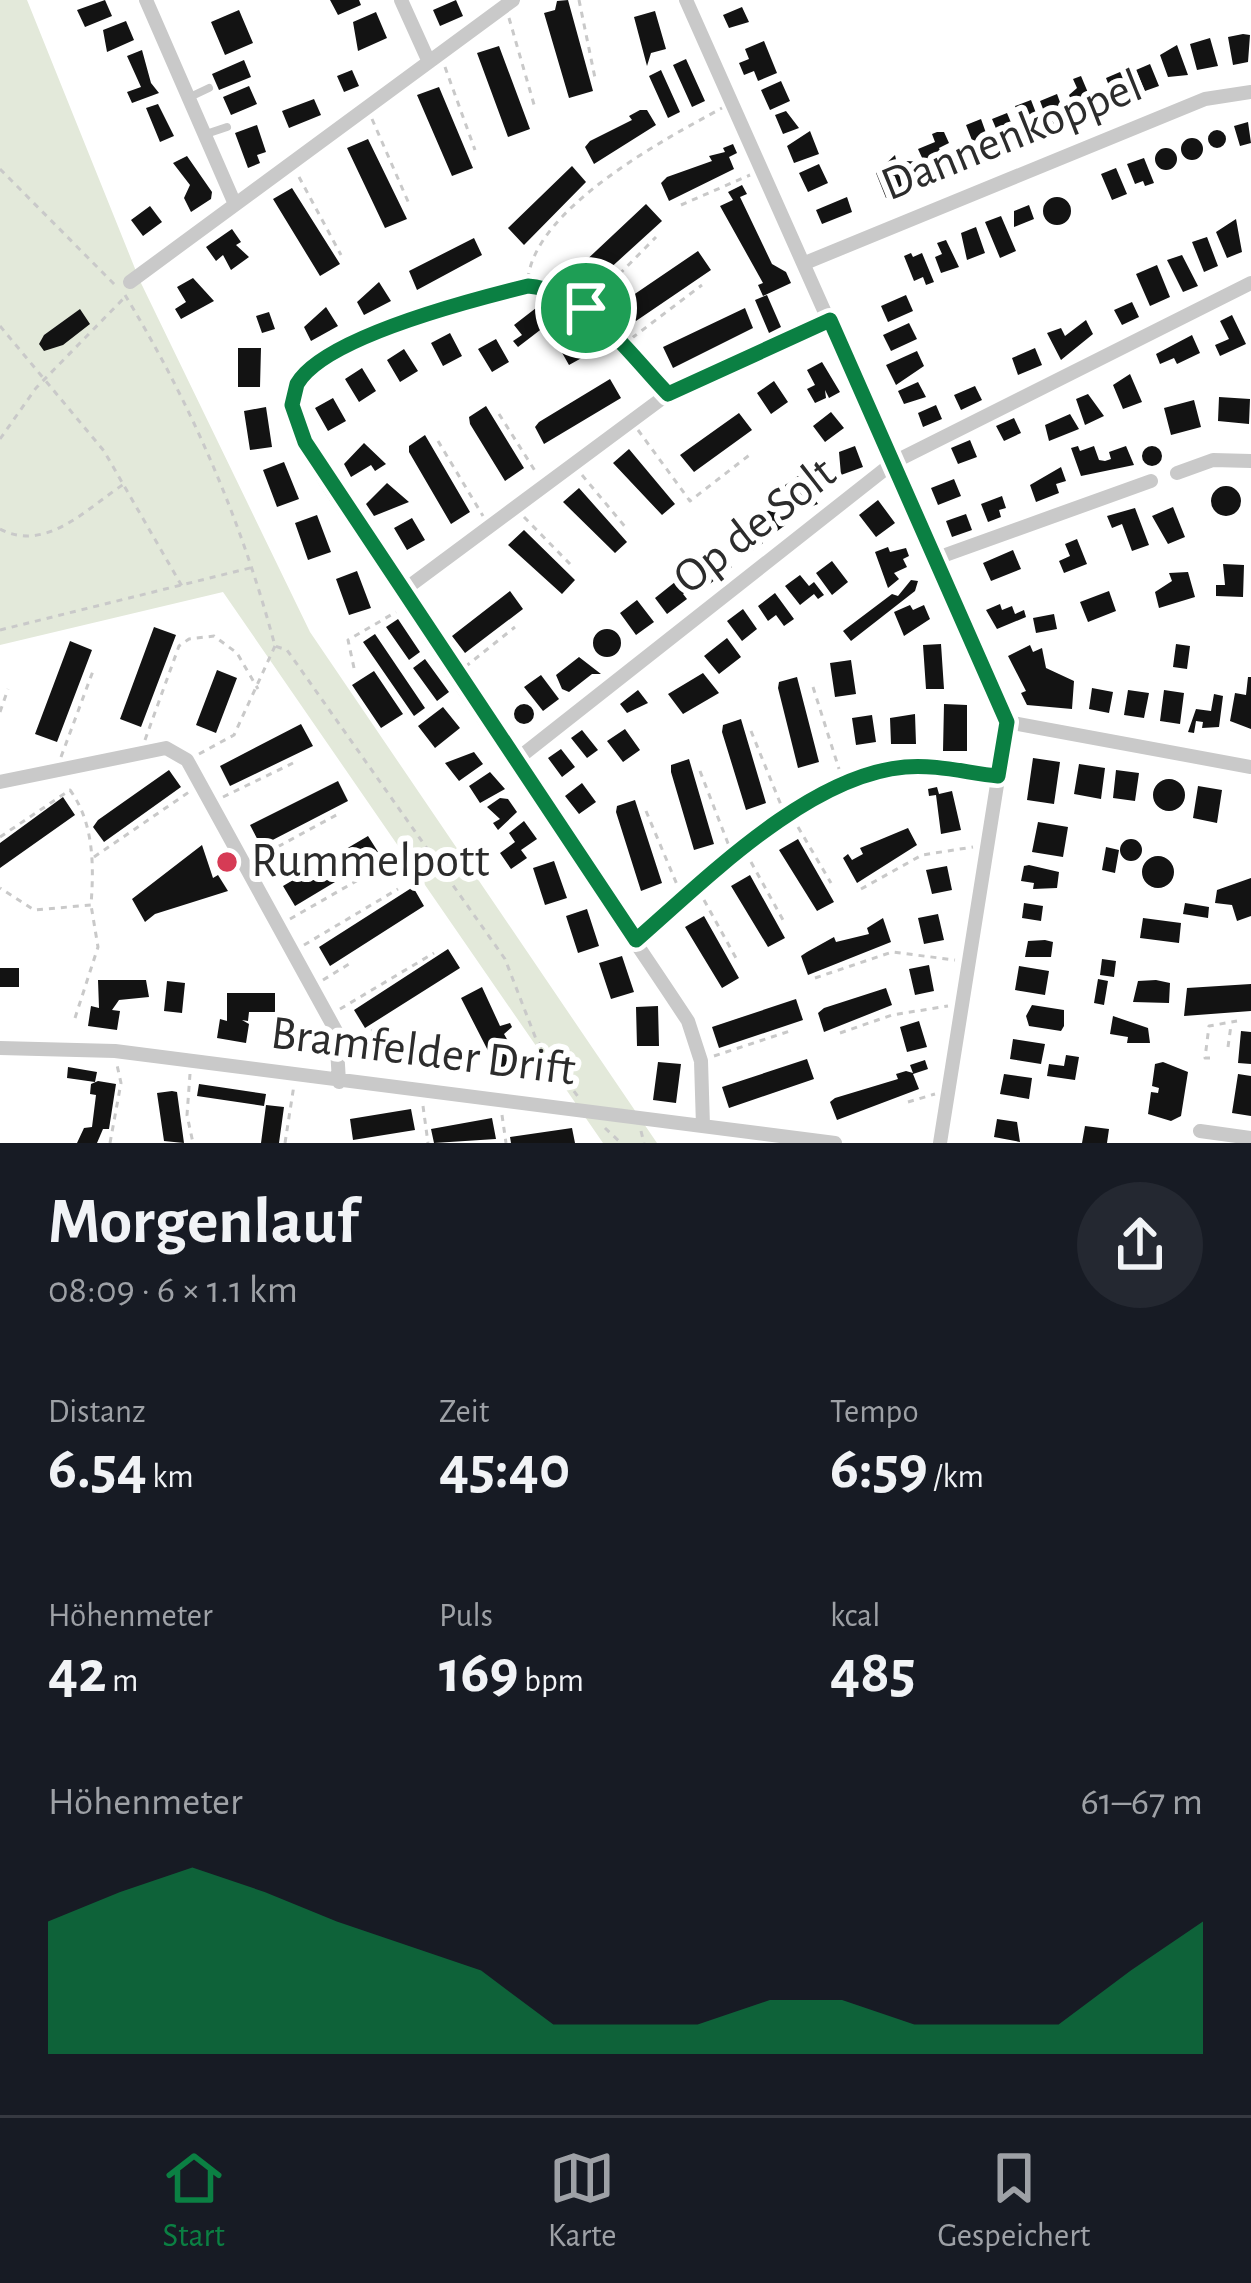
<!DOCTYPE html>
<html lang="de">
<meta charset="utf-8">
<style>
:root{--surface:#171b24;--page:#242831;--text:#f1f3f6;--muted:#9ea1a6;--line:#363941;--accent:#0b8043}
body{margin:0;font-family:"Alegreya Sans",sans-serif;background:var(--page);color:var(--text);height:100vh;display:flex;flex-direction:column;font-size:45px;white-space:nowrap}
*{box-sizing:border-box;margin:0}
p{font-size:39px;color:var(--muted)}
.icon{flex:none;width:66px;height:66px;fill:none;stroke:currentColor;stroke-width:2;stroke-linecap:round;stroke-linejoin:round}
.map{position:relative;height:1143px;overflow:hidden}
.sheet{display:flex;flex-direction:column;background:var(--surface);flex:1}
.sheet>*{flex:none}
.pin{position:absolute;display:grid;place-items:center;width:102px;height:102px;color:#fff;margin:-51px;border:6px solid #fff;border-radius:50%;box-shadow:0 3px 12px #0007}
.round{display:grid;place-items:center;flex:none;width:126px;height:126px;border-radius:63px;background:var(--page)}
.overview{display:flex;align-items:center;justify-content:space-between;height:204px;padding:0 48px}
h1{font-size:66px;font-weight:700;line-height:90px}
.figures{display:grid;grid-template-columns:repeat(3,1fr);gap:18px;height:204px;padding:12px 48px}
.figures div{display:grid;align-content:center}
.figures b{font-size:60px;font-weight:700}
.figures small{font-size:33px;font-weight:400}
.figures p{font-size:33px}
.chart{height:336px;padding:24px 48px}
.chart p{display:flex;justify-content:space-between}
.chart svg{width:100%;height:216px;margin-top:12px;fill:var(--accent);opacity:.7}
.tab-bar{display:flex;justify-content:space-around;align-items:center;height:168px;border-top:3px solid var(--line);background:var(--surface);font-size:33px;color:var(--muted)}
.tab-bar a{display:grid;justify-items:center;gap:6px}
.tab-bar .current{color:var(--accent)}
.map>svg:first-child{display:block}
.green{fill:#e3e9da}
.building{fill:#131313}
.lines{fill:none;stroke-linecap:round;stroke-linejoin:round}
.path{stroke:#c9c9c9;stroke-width:3;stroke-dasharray:6 6;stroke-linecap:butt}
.service{stroke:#c9c9c9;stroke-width:8}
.minor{stroke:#c9c9c9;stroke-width:14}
.route-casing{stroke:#fff;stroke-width:24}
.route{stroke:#0b8043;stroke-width:15}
.poi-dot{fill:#d63b55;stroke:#fff;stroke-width:4.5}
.labels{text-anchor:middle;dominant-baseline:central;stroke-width:12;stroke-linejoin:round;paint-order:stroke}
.street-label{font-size:48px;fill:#2c2c2c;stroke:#fff}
.poi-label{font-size:48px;fill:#2c2c2c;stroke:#fff;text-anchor:start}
</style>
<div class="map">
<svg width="1251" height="1143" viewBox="0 0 1251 1143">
<rect width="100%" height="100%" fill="#fff"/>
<path class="green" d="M0,0H27L140,281L310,632L657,1143H603L223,592L0,645Z"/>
<path class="building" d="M105,0L112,16L85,27L77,10Z
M330,0H359L361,5L338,15Z
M456,0L463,16L440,26L433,10Z
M568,0L593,91L569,98L544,13L555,10L557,1Z
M742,7L749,22L729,28L723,15Z
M239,10L253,43L225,55L211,22Z
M655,11L666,49L651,53L647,66L634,17Z
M376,12L387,38L358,51L353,22Z
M126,21L134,40L107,52L103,30Z
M1243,34L1250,35L1248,62L1233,65L1228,37Z
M1210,38L1218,66L1197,70L1190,44Z
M764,41L777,73L758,81L754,71L744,75L739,63L749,59L745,49Z
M1177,45L1188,75L1168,77L1160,55Z
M499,46L530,129L508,137L477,53Z
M142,50L151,83L159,93L132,103L127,92L141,87L127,56Z
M686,59L705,101L692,107L673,65Z
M244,60L251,77L219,90L212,74Z
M1150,64L1159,86L1145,91L1136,70Z
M352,70L359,86L344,92L337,76Z
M661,70L680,112L668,118L649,76Z
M1120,72L1130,76L1135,89L1128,92L1131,98L1103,102L1099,93L1111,91L1106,78Z
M1081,76L1094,107L1077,115L1069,95L1077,88L1073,79Z
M781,81L790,101L770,110L761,90Z
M249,86L257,104L231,115L223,97Z
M439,87L473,168L452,176L417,95Z
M1057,94L1068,124L1051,130L1040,101Z
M314,99L321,115L289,128L282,111Z
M1031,100L1044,134L1028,140L1015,106Z
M158,104L174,136L160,142L146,108Z
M640,110H647L656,125L594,164L585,147L590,141L632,120L629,116Z
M786,111L799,128L783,134L775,115Z
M1007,113L1018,139L1003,145L992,119Z
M981,119L991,147L977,153L966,125Z
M1248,122L1251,143L1240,146L1234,126Z
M257,125L266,152L257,155L260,163L248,168L235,133Z
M1208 139a9 9 0 1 1 18 0a9 9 0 1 1-18 0Z
M810,131L819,154L794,163L787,146Z
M937,132H944L949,143L939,148L949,172L919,184L906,161L924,162L918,149L935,142L932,134Z
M1181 149a11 11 0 1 1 22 0a11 11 0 1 1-22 0Z
M368,139L407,219L385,228L347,148Z
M733,144L737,153L729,157L734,169L669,201L661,183L667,177L712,161L709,156L725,152L723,148Z
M1155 159a11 11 0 1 1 22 0a11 11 0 1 1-22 0Z
M952 158a9 9 0 1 1 18 0a9 9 0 1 1-18 0Z
M895,155L903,191L886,198L876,173Z
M187,156L212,192L211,199L191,212L184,198L190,185L173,163Z
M1144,158L1154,183L1145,186L1143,181L1135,184L1127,164Z
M819,164L828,183L808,192L799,173Z
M572,166L586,182L524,245L508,228Z
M1116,168L1127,194L1112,200L1101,174Z
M742,185L747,194L740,197L772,264L786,272L791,283L763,296L758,285L763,283L720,206L733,200L728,192Z
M292,188L340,264L320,276L273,199Z
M1043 211a14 14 0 1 1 28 0a14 14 0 1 1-28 0Z
M847,197L852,212L822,224L816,210Z
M646,204L662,221L595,282L580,266Z
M1029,205L1034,219L1014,227V211Z
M150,206L162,222L143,236L131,220Z
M1001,216L1016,251L1000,258L985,222Z
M1236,219L1242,252L1227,258L1216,232Z
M976,227L985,253L967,260L961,233Z
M232,229L241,242L236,245L249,257L231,270L223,255L216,261L206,247Z
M1207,237L1218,266L1204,272L1192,242Z
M474,238L482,255L417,290L409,271Z
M946,240L959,267L941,273L935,257L942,254L937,243Z
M698,251L711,270L636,321L623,302Z
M911,253L913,257L922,253L934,282L926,285L923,277L914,281L904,256Z
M1182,255L1198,286L1183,292L1167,260Z
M1157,265L1170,297L1150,306L1136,274Z
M193,278L214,301L181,319L175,309L186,302L177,287Z
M379,282L391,301L364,315L357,302Z
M767,295L781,327L769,333L755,300Z
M906,295L913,311L888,322L881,306Z
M1132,302L1139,317L1122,325L1114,310Z
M326,307L338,326L311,341L304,327Z
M536,308L548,324L518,347L513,341L522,335L514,325Z
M745,308L753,328L673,368L663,347Z
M80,309L90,324L63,345L44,351L39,344L44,335Z
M269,312L275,329L262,333L256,316Z
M1232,315L1246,344L1220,356L1215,345L1229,339L1220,321Z
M1086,320L1093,334L1061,360L1047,333L1061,328L1065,336Z
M909,323L917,339L891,351L883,335Z
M575,332L587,355L569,365L556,342Z
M450,333L462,356L443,366L431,343Z
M1192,335L1200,353L1177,364L1174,358L1160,364L1156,354Z
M496,339L509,362L492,372L478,349Z
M238,348H261L260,387H238Z
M1035,348L1042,365L1018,375L1012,358Z
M404,349L418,371L400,382L387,360Z
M917,351L924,366L896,385L886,365Z
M822,362L840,392L829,398L825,390L826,398L815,403L807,389L815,385L807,370Z
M362,368L376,391L359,402L345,379Z
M1130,374L1142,402L1123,409L1113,385Z
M610,379L621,398L544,444L535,427L539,422Z
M774,381L788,402L771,414L757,393Z
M918,382L926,397L904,404L898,391Z
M975,386L982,400L961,410L954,395Z
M1088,394L1104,416L1085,425L1076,399Z
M1219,397L1250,399L1249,424L1218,421Z
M333,398L346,421L328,431L315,408Z
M1194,400L1201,427L1171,435L1164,408Z
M936,405L942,419L923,427L918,413Z
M486,406L524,468L505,481L470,424L469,417Z
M266,407L272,447L250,450L244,411Z
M831,412L844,428L825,442L813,426Z
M739,413L752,430L694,472L680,455Z
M1070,414L1079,429L1049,441L1045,425Z
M1014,418L1021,433L1004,441L996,426Z
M425,435L470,512L451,524L409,452V446Z
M970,440L977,457L958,464L951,448Z
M364,443L386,464L375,471L371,465L351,477L344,464Z
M1142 456a10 10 0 1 1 20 0a10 10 0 1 1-20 0Z
M855,446L863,467L841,475L839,452Z
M1078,446L1080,451L1094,446L1099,460L1105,461L1111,459L1109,452L1126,446L1134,465L1081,476L1071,448Z
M629,449L675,504L662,515L613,463Z
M284,462L299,499L277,507L263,470Z
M1061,467L1066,481L1056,484L1059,493L1036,502L1030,485Z
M798,476L818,504L797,512L785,485Z
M954,479L961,496L938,505L931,488Z
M387,483L409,502L374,516L366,504Z
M1211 501a15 15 0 1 1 30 0a15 15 0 1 1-30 0Z
M579,488L627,542L615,553L563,502Z
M1002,496L1006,508L999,510L1001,517L988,522L981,504Z
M878,500L895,523L876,537L859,515Z
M776,507L788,523L772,535L765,526L760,530L763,543L750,553L731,529Z
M1173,507L1185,537L1168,544L1152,516Z
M1135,508L1149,545L1132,551L1122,524L1112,528L1107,516Z
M966,514L972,530L952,537L946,521Z
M317,515L331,552L308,560L295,523Z
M412,518L425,540L407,550L394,528Z
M524,530L575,580L562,594L508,545Z
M1077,539L1087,564L1064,573L1059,561L1070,556L1065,544Z
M888,547L890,552L906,548L909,556L903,559L907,567L894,573L899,579L888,588L875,552Z
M1013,550L1021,569L991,581L983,563Z
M721,552L732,567L707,586L696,571Z
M832,561L848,582L832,595L816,573Z
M1223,564L1244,565L1243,597L1216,596V585H1225Z
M357,571L371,608L349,615L336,579Z
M1188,572L1195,597L1159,608L1155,592L1172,581L1169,573Z
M800,575L809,586L814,582L824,595L818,599L814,594L800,605L785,586Z
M680,578L688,589L683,594L687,599L667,614L655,598Z
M911,580L918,581L915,591L851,641L843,631L892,594L898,596Z
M510,591L523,609L465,653L452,636Z
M1109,591L1116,611L1088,622L1080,602Z
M775,593L794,619L784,626L776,615L768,621L758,606Z
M637,600L654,622L636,635L620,613Z
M1000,604L1002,610L1012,606L1015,614L1024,610L1026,617L997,629L986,610Z
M910,605L913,610L924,605L930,619L904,636L894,612Z
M743,609L757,629L742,641L727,621Z
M1054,614L1057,629L1036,633L1033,618Z
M398,619L420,652L409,660L386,627Z
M154,627L176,635L141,727L120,719Z
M593 643a14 14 0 1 1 28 0a14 14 0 1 1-28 0Z
M375,634L425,708L414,716L363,642Z
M727,638L741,657L719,674L704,656Z
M70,641L92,650L57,742L35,734Z
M941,644L944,689H926L923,645Z
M1176,644L1190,646L1187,669L1173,667Z
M1030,645L1033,652L1042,648L1046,668L1074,681L1072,709L1027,705L1021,693L1026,691L1008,656Z
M579,657L601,674H592L569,692L562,689L556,675Z
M425,659L449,692L437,701L413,668Z
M851,660L856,694L835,697L830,663Z
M217,670L237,678L216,733L196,725Z
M374,671L403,714L381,728L352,685Z
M703,673L719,693L683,714L668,694Z
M541,675L559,699L543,711L524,687Z
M797,677L819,762L798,768L778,688L779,682Z
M1248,677H1251V729L1230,721L1235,693L1246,695Z
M1092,688L1113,692L1109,713L1089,709Z
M638,690L648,703L627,713L620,704Z
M1128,690L1149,693L1144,718L1124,715Z
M1164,690L1184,693L1180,724L1160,721Z
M1214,694L1223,696L1219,727L1202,728L1203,722L1196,721L1194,733L1188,732L1196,709L1211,711Z
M944,704L967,705V751H943Z
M514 714a10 10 0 1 1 20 0a10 10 0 1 1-20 0Z
M443,707L460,728L435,748L418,726Z
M915,714L916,744H891L890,718Z
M872,715L876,742L856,745L852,718Z
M741,719L766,803L746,810L722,732L723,725Z
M301,724L313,746L230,786L220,766Z
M625,729L640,750L623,762L607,741Z
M582,730L598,750L587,758L571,738Z
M561,749L575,767L562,777L548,758Z
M474,752L483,764L459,781L445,763Z
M1033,758L1060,762L1054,804L1027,800Z
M689,759L714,844L694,850L671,772V765Z
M1079,764L1105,768L1101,799L1074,794Z
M169,770L181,787L104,842L93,827L98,820Z
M1116,770L1139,773L1135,801L1113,798Z
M490,772L505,789L480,803L469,786Z
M1153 795a16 16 0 1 1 32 0a16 16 0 1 1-32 0Z
M338,781L348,801L261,846L250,825Z
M582,783L596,802L579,814L565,796Z
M1198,786L1222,790L1217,823L1193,818Z
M937,787L939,794L952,791L961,830L941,834L936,795L929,796L928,789Z
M63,797L75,815L0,868V843Z
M500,798L508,799L517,812L498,830L493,823L500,819L487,807Z
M635,800L662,883L641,891L616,812L617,806Z
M524,821L537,839L521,850L527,858L511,869L500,853L515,842L509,833Z
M1038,822L1068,827L1063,857L1032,852Z
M908,828L917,845L857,883L843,858L848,854L852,860L863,854L860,848Z
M368,836L380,855L295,906L283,886Z
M1120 850a11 11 0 1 1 22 0a11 11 0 1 1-22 0Z
M798,839L834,902L817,911L779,850Z
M202,845L213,878L218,875L228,891L155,914L145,922L132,899Z
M1106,847L1119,850L1115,873L1102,870Z
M1142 872a16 16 0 1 1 32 0a16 16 0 1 1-32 0Z
M554,861L567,898L545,905L533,868Z
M1029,865L1059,872L1057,888L1033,889L1034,883L1021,881L1024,866Z
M947,866L952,890L932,894L926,870Z
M750,875L785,938L768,947L731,886Z
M1251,878V916L1237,921L1232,905L1215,903L1217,890Z
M413,887L424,906L330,966L319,947Z
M1024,903L1043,906L1041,921L1022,918Z
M1185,903L1209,907L1208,918L1183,914Z
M587,909L599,946L578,953L566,916Z
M938,914L944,940L924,944L918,918Z
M704,916L739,978L722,988L685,927Z
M883,918L891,942L808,975L801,956L807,952L834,937L836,942L869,934L867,928Z
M1143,918L1181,923L1179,943L1140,938Z
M1045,940L1053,942L1051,957H1025L1028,941Z
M448,949L460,968L365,1028L354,1010Z
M622,956L634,992L611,999L599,963Z
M1102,959L1116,961L1114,977L1100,975Z
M929,965L934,991L915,995L909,969Z
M1019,966L1049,971L1045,995L1015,990Z
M0,968H19V987H0Z
M1098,979L1108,981L1104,1005L1094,1003Z
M98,980H146L149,997L119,1000L112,1010L120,1011L117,1030L88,1026L91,1006L99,1008Z
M1156,980L1170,983L1169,1003L1133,1002L1138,981Z
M167,981L185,983L182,1013L164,1011Z
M1251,984V1011L1184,1016L1187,988Z
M482,987L500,1026L510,1023L512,1027L504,1034L524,1069L503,1080L461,998Z
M886,988L892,1005L824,1032L818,1013L824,1008Z
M227,993H275V1012H249L248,1021L242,1020L249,1024L246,1043L217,1038L220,1019L227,1021Z
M796,999L803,1020L719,1048L712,1027Z
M1032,1005L1064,1010V1026L1061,1031L1029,1026L1026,1016Z
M658,1006L659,1046H637L636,1007Z
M1113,1016L1148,1028L1150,1043H1127L1128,1037L1110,1034Z
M919,1021L927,1047L907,1052L900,1027Z
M1241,1031L1251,1032V1064L1238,1063Z
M1013,1039L1045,1044L1041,1064L1010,1059Z
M1066,1055L1079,1057L1075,1080L1047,1076L1049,1064L1064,1066Z
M807,1059L814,1079L729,1108L722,1087Z
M925,1060L928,1069L913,1074L919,1089L837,1120L830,1102L835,1098L898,1079L896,1074L906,1071L913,1073L910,1065Z
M658,1062L681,1064L676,1103L653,1100Z
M1163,1062L1188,1072L1181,1116L1171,1121L1148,1114L1151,1092L1158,1093L1159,1088L1152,1086L1155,1064Z
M68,1067L97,1072L95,1082L67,1078Z
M1004,1074L1032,1078L1029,1099L1000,1094Z
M1238,1074L1251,1076V1116L1232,1113Z
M98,1081L116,1084L109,1129H103L97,1143H77L84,1128L92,1127L96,1095L90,1094L91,1084Z
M199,1084L266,1094L264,1106L197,1096Z
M172,1091L177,1092L184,1143L164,1141L157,1093Z
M266,1105L284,1107L279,1143H261Z
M411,1109L415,1130L353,1140L350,1119Z
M492,1118L496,1139L434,1143L431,1129Z
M997,1119L1017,1122L1020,1142L994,1137Z
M1085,1126L1109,1129L1107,1143H1082Z
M572,1128L575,1143H511L510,1137Z"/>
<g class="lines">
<path class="path" d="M579,0L595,78
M509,18L535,108
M445,67L475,150
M372,119L410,206
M0,169L118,288
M299,177L341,255
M681,205L750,175
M528,279C535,208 665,139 722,108
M125,295C192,405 242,522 275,646L287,650L505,959L536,1039L579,1098
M594,300L656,237
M0,326L104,451L183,588
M632,338L702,285
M499,414L537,474
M638,430L690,501L752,453
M0,439L36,388L126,296
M438,441L483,516
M582,475L627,529
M524,517L570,564
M0,529C46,553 86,509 124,484
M0,630L254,567
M465,667L515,627
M354,668L348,640L396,612
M813,687L839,769
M0,712L8,689
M751,731L781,805
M145,740L179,646L189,639L214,636L237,653L258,689
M199,754L234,735L275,646
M61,757L93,671
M700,771L729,846
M223,797L293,763
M646,811L678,887
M798,827L831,883
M0,837L70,790C94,823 94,865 91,905L34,910L0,888
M94,857L189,792
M257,858L340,813
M751,862L783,920
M861,889L922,855L973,847
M704,900L737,960
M290,919L372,872
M304,945L398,889
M815,978L892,952L955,960
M323,980L349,964
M340,1009L434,953
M75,1018L98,947L91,905
M840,1033L892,1015L948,1006
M351,1044L383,1024
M1228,1047L1231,1025
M714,1056L790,1031
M1210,1058H1205L1209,1026L1237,1021
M190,1074L187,1115L193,1143
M908,1102L935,1094
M423,1106L428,1143
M502,1115L506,1143
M605,1128L621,1143
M641,1131L644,1143
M110,1143L121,1083L117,1065
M285,1143L294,1085"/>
<path class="service" d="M190,97L209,88
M206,134L227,127"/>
<path class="minor" d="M146,0L234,202
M401,0L429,62
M686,0L1007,722L940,1143
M805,263L1205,99L1251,92
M130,282L513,0
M668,394C583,308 580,264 450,307C415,318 312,349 297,383C293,394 291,408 295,419C311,471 355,521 384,567C481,721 588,869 688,1021L701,1061L703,1126
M1177,473L1213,460L1251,461
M937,558L1151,481
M400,593L668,394L830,320
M1007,722L1251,767
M516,760L894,462L1251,283
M0,782L166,748L187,760L336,1031L339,1082
M636,941C706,880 809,775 905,767C935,764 968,773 998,776
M0,1048L115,1051L835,1143
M1200,1131L1251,1138"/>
</g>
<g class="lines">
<defs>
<path id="route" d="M528,286C588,291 628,353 668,394L830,320L1007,722L998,776C968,773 935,764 905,767C809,775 706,879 636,940L305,442L292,405L297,384C324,337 475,299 528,286Z"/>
</defs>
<use href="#route" class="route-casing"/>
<use href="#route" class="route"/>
</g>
<circle class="poi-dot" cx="227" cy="862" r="12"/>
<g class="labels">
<g class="street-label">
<text transform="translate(1012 136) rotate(-22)">Dannenkoppel</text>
<text transform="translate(755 526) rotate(-38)">Op de Solt</text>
<text transform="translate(423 1052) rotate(7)">Bramfelder Drift</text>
</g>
<g class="poi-label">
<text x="251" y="862">Rummelpott</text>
</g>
</g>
</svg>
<div class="pin" style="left:586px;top:308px;background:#1e9e55"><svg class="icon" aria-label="arrive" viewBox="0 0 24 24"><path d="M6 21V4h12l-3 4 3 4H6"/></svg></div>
</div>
<section class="sheet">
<div class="overview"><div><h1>Morgenlauf</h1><p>08:09 · 6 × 1.1 km</p></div><a class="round"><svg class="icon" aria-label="share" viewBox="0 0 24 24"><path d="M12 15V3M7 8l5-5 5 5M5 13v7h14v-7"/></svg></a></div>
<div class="figures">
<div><p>Distanz</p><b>6.54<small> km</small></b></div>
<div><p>Zeit</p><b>45:40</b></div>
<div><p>Tempo</p><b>6:59<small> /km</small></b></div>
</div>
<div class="figures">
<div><p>Höhenmeter</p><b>42<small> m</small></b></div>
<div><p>Puls</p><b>169<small> bpm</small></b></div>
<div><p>kcal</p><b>485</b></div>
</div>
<div class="chart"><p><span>Höhenmeter</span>61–67 m</p>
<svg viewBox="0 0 160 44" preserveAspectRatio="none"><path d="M0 44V17L10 11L20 6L30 11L40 17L50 22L60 27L70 38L80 38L90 38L100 33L110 33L120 38L130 38L140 38L150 27L160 17V44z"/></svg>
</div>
</section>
<nav class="tab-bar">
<a class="current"><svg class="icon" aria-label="home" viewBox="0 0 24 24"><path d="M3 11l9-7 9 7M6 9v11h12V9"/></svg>Start</a>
<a><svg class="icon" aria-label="map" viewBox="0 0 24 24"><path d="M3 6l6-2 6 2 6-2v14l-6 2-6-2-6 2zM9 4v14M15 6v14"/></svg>Karte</a>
<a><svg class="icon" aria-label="saved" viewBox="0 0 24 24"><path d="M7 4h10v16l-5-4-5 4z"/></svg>Gespeichert</a>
</nav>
